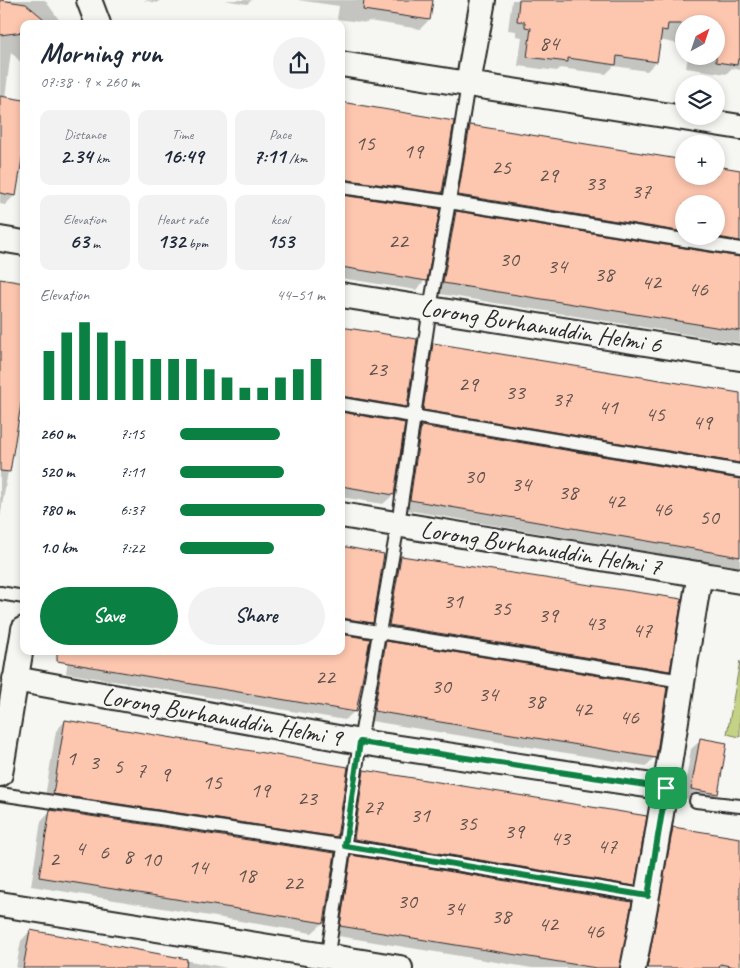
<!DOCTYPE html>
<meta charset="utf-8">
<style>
:root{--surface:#fff;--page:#f2f2f3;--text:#1f2937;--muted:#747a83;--accent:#0b8043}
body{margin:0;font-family:Caveat,sans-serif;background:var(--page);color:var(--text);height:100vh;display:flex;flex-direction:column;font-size:19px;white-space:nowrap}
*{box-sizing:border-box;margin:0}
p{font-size:16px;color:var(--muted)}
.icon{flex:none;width:28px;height:28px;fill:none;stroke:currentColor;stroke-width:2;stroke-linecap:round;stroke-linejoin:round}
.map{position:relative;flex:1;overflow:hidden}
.drawer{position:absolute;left:20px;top:20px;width:325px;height:635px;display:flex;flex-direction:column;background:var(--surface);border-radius:10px;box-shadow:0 2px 8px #0003}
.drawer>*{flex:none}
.needle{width:32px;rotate:40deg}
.tools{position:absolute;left:675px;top:15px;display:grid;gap:10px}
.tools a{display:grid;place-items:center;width:50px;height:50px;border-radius:50%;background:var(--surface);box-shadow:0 2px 8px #0003;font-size:25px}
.pin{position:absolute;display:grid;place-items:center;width:42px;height:42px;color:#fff;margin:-21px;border-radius:10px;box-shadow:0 2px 8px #0006}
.round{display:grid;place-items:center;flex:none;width:52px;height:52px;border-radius:26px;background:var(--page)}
.summary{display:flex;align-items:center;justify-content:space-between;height:85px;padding:0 20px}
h1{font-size:28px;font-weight:700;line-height:38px}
.metrics{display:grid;grid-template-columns:repeat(3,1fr);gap:8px;height:85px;padding:5px 20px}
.metrics div{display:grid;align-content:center;border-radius:10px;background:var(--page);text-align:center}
.metrics b{font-size:21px;font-weight:700}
.metrics small{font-size:14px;font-weight:400}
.metrics p{font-size:14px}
.chart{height:140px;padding:10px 20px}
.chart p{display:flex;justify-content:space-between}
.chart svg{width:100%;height:90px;margin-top:5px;stroke:var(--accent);stroke-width:6}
.action{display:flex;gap:10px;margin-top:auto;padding:10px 20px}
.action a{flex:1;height:58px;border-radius:30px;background:var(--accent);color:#fff;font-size:20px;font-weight:700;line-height:58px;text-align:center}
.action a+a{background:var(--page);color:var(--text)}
ul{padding:0 20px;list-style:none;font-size:16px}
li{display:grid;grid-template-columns:80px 60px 1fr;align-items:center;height:38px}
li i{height:12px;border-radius:6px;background:var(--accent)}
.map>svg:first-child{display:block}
.green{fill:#c4d286;stroke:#787e58}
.shadow{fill:#0003;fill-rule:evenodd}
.building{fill:#fdc6af;stroke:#2b2b2b}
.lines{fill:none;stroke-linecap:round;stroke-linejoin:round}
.lane-casing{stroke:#2b2b2b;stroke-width:16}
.street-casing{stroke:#2b2b2b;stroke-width:28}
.lane{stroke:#f6f6f2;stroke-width:12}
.street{stroke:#f6f6f2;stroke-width:24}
.route-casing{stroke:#fff;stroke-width:10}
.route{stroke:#0b8043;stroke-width:6}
.labels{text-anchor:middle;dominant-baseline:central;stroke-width:4.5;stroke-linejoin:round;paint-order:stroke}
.number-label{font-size:22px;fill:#60524c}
.street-label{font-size:25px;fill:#2b2b2b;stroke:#f6f6f2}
</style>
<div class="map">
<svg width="740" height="968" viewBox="0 0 740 968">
<rect width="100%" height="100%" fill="#f6f6f2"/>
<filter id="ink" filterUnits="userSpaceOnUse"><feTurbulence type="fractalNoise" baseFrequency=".02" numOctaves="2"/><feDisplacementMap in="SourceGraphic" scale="10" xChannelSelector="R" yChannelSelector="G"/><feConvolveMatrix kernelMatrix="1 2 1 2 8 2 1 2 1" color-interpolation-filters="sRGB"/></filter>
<g filter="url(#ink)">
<path class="green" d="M740,661V737L727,734Z"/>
<path class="shadow" d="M0,0H45L62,24H24V66L11,52L5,98L24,101V159L21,158L15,195L5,205L0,204Z
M143,0H160L157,3Z
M225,0H252L247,4Z
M297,0H432L429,20L420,29L368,21L367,23L337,19L339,6Z
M512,0H740V70L732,68L726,74L686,68L688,56H716V24H684V45L659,40L656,62L647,71L614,66L606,74L560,68L557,71L518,66L522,37L516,36V31L508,30Z
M341,103L441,192L432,202L341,189Z
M470,126L684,176H716L740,171V343L434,293L447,222L456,213L739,258L736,252L450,204L461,136ZM684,204H716V236H684Z
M341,197L425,280L416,290L341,278Z
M0,280L24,378L0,518Z
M341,328L406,406L397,416L341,406Z
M433,344L740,394V568L401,509L412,436L421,427L739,480L736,474L414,419L424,354Z
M341,414L403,424L393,495L383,504L341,497Z
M341,548L371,622L362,632L341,628Z
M401,558L669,670L659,680L380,635L392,567Z
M386,643L655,757L646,766L365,720L377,652Z
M69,651L355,711L345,720L66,673Z
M65,721L336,836L327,846L44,803L56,731Z
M701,740L717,793L707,803L683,798L691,749Z
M364,771L634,885L624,894L345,848L355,781Z
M50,811L323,923L312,933L31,886L41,821Z
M673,829L740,839V968H633L655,847Z
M352,857L618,968H532L332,935L342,866Z
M30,931L227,968H16L21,941Z"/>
<path class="building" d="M0,0L26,4L50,24H24V32L0,35Z
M364,0H433L430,20L363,10Z
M519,0H740V59H738L737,65L716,62V24H668L667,31L662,30L657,62L617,56L616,65L568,58V62L527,57L531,28L525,27V22L517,21Z
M0,96L24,100V147L16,196L0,193Z
M341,102L454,121L442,193L341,179Z
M470,125L684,160V176H716V166L740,170V241L712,236H716V204H684V232L458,195Z
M341,195L440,209L427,281L341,267Z
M456,211L740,257V331L443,283Z
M0,279L24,283V386L10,472L0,471Z
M341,327L417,339L407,407L341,396Z
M433,343L740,393V463L423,410Z
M341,412L405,423L394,495L341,486Z
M421,426L740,479V557L410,500Z
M341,546L384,554L373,623L341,618Z
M401,556L682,599L670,671L389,625Z
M341,634L370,639L356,712L57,661V651H341Z
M386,641L667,687L656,758L374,711Z
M65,720L348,767L337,837L53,794Z
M700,738L727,743L718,794L691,789Z
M364,770L647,816L635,886L354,839Z
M50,810L335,853L324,923L39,877Z
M673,827L740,838V968L720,964L719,968H647Z
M351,855L632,902L620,968H596L340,926Z
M30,930L187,959L186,968H23Z"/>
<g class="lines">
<defs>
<path id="lane" d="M341,187L449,202L740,249
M341,404L740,471
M0,593L24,597
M341,626L682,681
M0,794L345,846L648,896
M696,801L740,806
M327,960L360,742L398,524L430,308L449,202L468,84"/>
<path id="street" d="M89,0L98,24
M341,64L740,127
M468,84L483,0
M0,239L24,243
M341,295L740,358
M341,515L740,581
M15,679L360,742L666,788
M0,774L24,629
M0,904L400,968
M633,968C660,838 677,705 700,574"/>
</defs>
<use href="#lane" class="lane-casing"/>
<use href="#street" class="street-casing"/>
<use href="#lane" class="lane"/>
<use href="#street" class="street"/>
</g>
</g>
<g class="lines" filter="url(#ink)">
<defs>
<path id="route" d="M360,742L666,788L648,896L345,846Z"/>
</defs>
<use href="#route" class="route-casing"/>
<use href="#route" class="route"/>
</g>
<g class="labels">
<g class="number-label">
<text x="549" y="43">84</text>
<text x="365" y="143">15</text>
<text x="413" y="151">19</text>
<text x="501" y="167">25</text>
<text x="548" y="175">29</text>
<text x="595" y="183">33</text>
<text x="641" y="191">37</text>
<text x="398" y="241">22</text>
<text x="509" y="259">30</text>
<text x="557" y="266">34</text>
<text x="604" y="274">38</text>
<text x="651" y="282">42</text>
<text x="698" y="289">46</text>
<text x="377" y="369">23</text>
<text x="468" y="384">29</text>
<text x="515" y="392">33</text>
<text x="562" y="399">37</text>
<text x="608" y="407">41</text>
<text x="655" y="414">45</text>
<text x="702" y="422">49</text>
<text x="474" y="476">30</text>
<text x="521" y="484">34</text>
<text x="568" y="492">38</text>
<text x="615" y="501">42</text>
<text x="662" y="509">46</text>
<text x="709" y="517">50</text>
<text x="453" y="601">31</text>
<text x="501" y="608">35</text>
<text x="548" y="615">39</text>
<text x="595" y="623">43</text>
<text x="642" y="630">47</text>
<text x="325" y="677">22</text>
<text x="441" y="686">30</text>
<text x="488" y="694">34</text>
<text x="535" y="701">38</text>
<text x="582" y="709">42</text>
<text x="629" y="717">46</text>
<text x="71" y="758">1</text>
<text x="94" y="762">3</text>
<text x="118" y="766">5</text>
<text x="141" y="770">7</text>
<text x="165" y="774">9</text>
<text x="212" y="782">15</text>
<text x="260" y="790">19</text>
<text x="307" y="798">23</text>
<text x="373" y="807">27</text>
<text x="420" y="815">31</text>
<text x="467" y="823">35</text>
<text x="514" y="831">39</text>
<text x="560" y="838">43</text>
<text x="607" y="846">47</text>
<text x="80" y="848">4</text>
<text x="104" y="852">6</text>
<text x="128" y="856">8</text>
<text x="54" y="859">2</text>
<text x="151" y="859">10</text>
<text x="198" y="867">14</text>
<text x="246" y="875">18</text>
<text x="293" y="883">22</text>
<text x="407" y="901">30</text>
<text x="454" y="908">34</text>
<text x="501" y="916">38</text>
<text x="548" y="924">42</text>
<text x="594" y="931">46</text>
</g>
<g class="street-label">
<text transform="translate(541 326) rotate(9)">Lorong Burhanuddin Helmi 6</text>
<text transform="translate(541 548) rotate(9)">Lorong Burhanuddin Helmi 7</text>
<text transform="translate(222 717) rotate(10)">Lorong Burhanuddin Helmi 9</text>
</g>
</g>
</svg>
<div class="tools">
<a><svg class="needle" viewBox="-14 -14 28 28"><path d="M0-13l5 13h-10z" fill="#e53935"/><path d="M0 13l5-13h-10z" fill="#747a83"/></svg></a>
<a><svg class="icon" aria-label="layers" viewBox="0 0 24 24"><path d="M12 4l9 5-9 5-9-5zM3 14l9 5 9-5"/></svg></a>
<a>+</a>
<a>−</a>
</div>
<div class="pin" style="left:666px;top:788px;background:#1e9e55"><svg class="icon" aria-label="arrive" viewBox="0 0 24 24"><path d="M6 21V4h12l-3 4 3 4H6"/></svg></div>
<section class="drawer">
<div class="summary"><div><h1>Morning run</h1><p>07:38 · 9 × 260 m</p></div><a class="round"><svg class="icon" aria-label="share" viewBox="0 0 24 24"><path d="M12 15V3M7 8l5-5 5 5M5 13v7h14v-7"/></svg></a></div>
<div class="metrics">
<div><p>Distance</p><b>2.34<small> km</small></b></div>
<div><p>Time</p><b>16:49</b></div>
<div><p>Pace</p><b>7:11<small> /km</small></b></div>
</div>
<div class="metrics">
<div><p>Elevation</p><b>63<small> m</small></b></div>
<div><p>Heart rate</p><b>132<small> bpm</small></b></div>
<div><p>kcal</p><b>153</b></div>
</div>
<div class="chart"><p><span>Elevation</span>44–51 m</p>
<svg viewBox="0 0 160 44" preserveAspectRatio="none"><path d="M5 44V20M15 44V11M25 44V6M35 44V11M45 44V15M55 44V24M65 44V24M75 44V24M85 44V24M95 44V29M105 44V33M115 44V38M125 44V38M135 44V33M145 44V29M155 44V24"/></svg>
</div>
<ul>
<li><b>260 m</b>7:15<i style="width:69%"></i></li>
<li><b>520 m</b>7:11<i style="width:72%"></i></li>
<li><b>780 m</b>6:37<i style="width:100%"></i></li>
<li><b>1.0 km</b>7:22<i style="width:65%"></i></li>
</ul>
<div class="action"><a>Save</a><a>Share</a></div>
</section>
</div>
